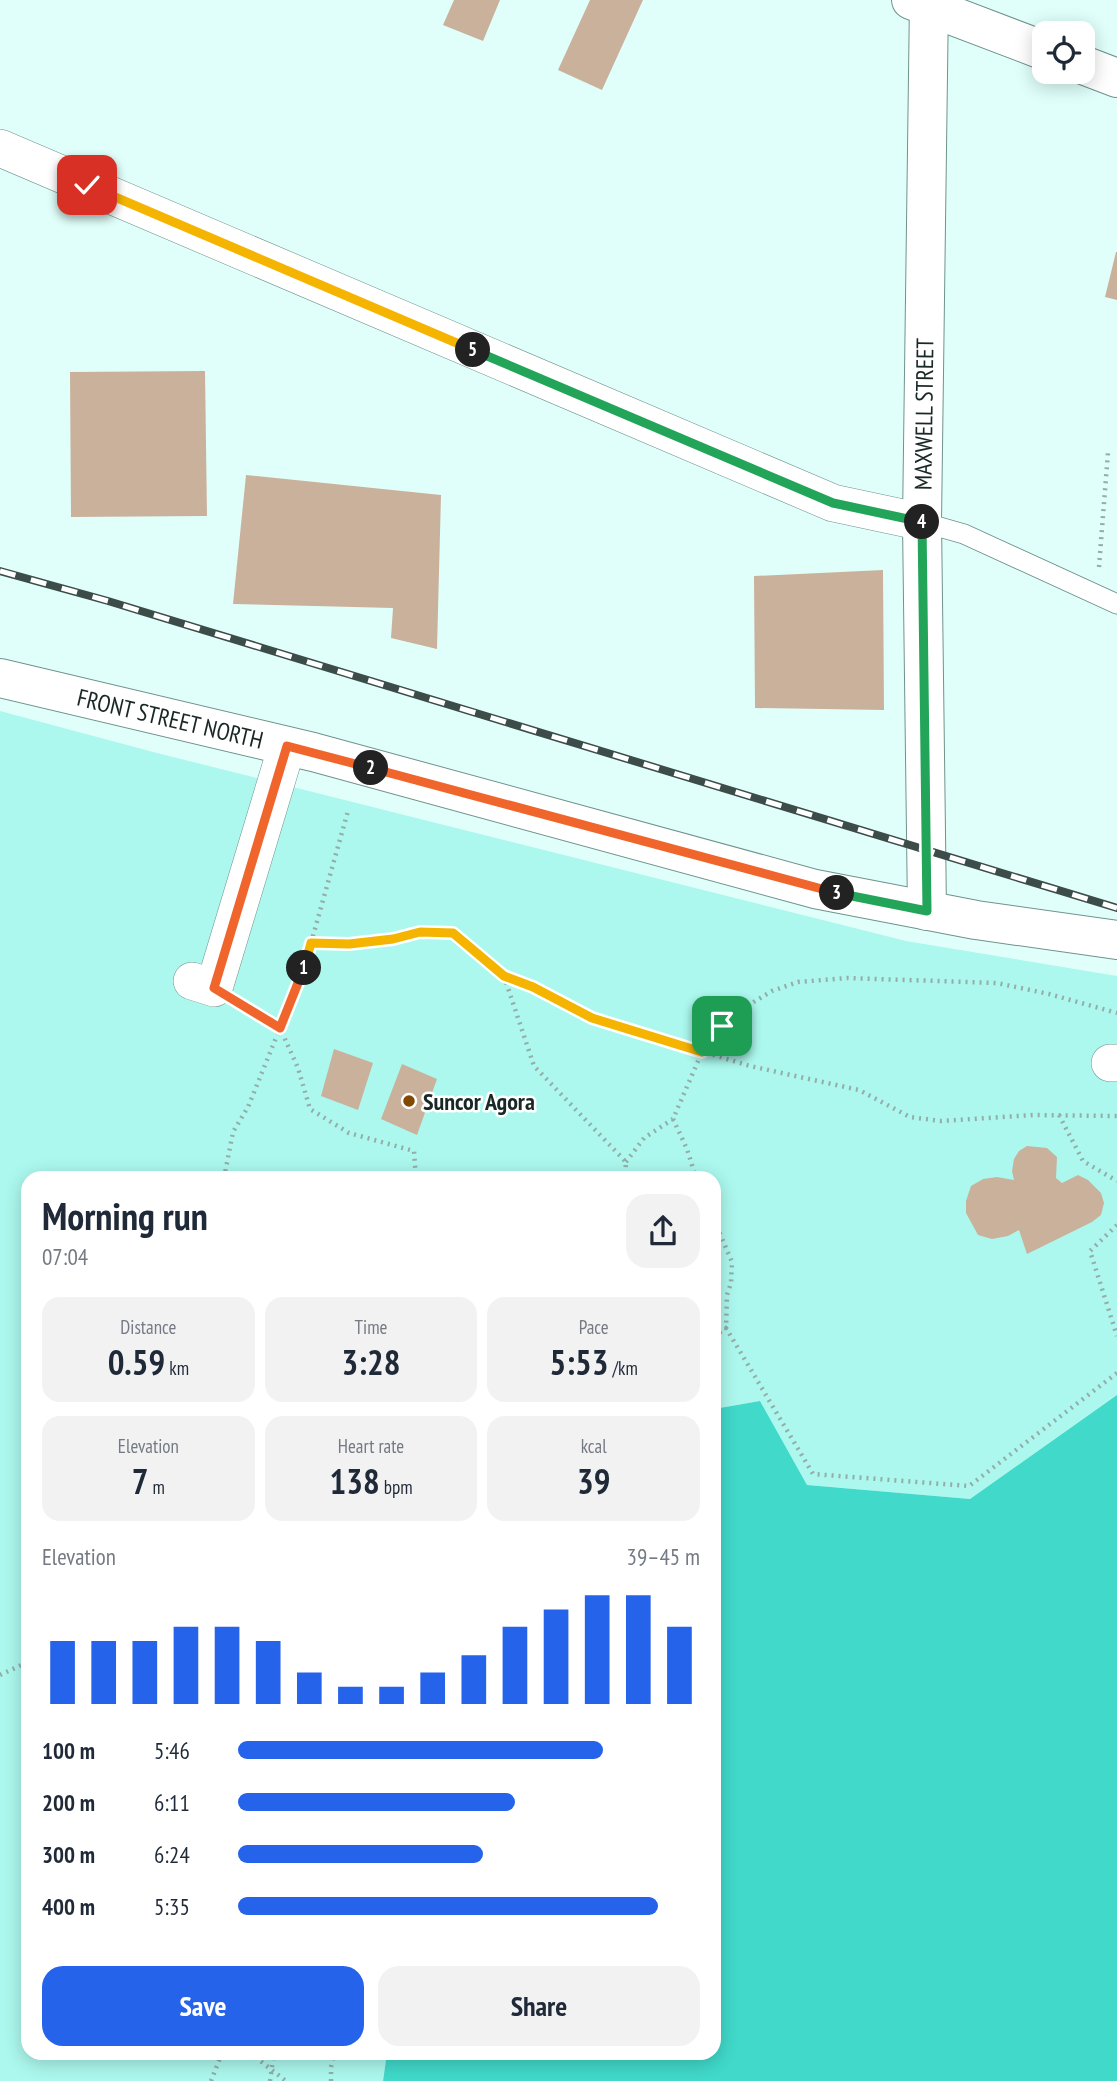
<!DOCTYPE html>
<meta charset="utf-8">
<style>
:root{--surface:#fff;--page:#f2f2f3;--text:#1f2937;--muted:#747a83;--accent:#2563eb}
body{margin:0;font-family:"PT Sans Narrow",sans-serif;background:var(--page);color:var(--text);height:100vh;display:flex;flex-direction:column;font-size:26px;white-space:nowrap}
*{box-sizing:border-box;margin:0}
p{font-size:23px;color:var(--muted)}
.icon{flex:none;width:38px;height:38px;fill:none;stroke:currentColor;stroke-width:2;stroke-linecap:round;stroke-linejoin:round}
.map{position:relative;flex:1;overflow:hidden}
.sheet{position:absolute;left:21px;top:1171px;width:700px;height:889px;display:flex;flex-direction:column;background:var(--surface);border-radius:21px;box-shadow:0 4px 18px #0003}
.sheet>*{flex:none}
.tools{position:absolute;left:1032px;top:21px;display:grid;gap:14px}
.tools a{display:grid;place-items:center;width:63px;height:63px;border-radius:14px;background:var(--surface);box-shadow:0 4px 18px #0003;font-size:35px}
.pin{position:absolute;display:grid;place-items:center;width:60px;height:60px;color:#fff;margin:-30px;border-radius:14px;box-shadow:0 4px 10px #0006}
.km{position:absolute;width:35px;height:35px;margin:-18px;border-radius:50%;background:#222;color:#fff;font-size:19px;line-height:35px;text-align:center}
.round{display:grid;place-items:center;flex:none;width:74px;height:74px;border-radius:21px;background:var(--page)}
.headline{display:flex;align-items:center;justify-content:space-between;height:119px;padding:0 21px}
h1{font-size:38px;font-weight:800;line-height:52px}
.stats{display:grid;grid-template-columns:repeat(3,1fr);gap:10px;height:119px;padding:7px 21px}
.stats div{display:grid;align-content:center;border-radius:18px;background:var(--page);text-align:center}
.stats b{font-size:35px;font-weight:800}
.stats small{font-size:19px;font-weight:400}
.stats p{font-size:19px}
.chart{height:196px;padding:14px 21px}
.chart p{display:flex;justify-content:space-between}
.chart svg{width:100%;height:126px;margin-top:7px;stroke:var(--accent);stroke-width:6}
.action{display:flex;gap:14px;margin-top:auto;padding:14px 21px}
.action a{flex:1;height:80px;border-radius:21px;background:var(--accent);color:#fff;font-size:28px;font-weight:800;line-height:80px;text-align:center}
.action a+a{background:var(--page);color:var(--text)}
ul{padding:0 21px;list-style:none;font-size:23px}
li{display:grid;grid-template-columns:112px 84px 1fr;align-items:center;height:52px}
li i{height:18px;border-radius:9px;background:var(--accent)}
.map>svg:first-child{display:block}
.green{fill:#acf8ee}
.water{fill:#40d9ca}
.building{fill:#cab19c}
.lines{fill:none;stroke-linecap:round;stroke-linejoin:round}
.lane-casing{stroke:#6f938d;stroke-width:21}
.street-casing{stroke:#6f938d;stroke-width:38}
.secondary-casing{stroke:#6f938d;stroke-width:40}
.path{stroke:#94ada9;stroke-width:4.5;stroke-dasharray:2 5;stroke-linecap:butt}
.lane{stroke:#fff;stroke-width:19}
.street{stroke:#fff;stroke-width:37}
.secondary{stroke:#fff;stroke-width:38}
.rail-casing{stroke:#3b4c49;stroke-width:8}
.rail{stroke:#fff;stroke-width:5;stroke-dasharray:16;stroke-linecap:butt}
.split-1-casing{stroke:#fff;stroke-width:14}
.split-2-casing{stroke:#fff;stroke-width:14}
.split-3-casing{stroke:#fff;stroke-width:14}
.split-4-casing{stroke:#fff;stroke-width:14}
.split-5-casing{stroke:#fff;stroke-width:14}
.split-6-casing{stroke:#fff;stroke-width:14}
.split-1{stroke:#f5b400;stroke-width:9}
.split-2{stroke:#f0652b;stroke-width:9}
.split-3{stroke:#f0652b;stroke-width:9}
.split-4{stroke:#22a559;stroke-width:9}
.split-5{stroke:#22a559;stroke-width:9}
.split-6{stroke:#f5b400;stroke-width:9}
.poi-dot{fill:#844900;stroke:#fff;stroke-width:2.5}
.labels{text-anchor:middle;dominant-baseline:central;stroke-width:5;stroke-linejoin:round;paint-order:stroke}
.street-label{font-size:24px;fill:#192725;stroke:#fff}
.poi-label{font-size:24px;font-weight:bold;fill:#192725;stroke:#fff;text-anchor:start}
</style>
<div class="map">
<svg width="1117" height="2081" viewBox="0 0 1117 2081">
<rect width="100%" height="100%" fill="#e0fffa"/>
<path class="green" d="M0,711L157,753L906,941L1117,976V1395L970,1499L807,1485L760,1401L714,1409V1178H28V2053H387L383,2081H0Z"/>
<path class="water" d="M1117,1395V2081H383L387,2053H714V1409L760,1401L807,1485L970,1499Z"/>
<path class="building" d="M454,0H500L483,41L443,25Z
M590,0H643L602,90L558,70Z
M1116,252H1117V300L1105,297Z
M205,371L207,516L71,517L70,372Z
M246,475L441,495L437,649L391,638L393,608L233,604Z
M883,570L884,710L755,708L754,576Z
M334,1049L373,1063L358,1110L321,1096Z
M402,1064L437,1079L417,1135L381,1119Z
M1027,1146L1047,1148L1057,1157L1056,1178L1062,1183L1078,1175L1088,1180L1101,1193L1104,1203L1101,1215L1092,1222L1027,1254L1019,1230L1008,1236L992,1239L978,1235L966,1213V1201L971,1186L983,1179L997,1177L1014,1180L1012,1171L1014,1159L1019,1151Z"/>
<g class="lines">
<defs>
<path id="lane" d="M922,522L964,534L1117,604"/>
<path id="street" d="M0,148L833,503L922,522
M192,981L214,988L287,746
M1110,1063H1117"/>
<g id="secondary">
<path d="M911,0L1045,51"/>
<path d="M1083,65L1117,78"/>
<path id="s1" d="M0,678L313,752L815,889L976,920L1117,940"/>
<path id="s2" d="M927,911L922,522L929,0"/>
</g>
</defs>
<use href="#lane" class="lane-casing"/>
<use href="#street" class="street-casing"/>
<use href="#secondary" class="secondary-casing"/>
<path class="path" d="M1099,567L1108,452
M311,943L348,811
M504,976L534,1066L626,1162L625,1178
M242,1005L280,1028L298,1068L310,1109L349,1133L414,1151L416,1178
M1059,1115L1083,1161L1117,1181
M673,1119L687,1149L696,1178
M626,1162L644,1138L673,1119L702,1052L722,1026L742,1009L772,991L798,982L847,978L997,983L1049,994L1117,1013
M224,1178L233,1132L248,1107L303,971L311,943L349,944L393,939L420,932L453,933L504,976L532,987L591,1018L750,1066L859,1090L910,1117L941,1121L1033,1115L1117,1116
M714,1220L732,1262L731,1283L727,1295L726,1328L714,1323
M1117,1225L1090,1251L1117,1336
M714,1336L726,1328L813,1474L969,1486L1117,1373
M0,1675L28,1662
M250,2053L286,2081
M211,2081L222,2053
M270,2081L274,2053
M331,2081V2067L334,2053"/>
<use href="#lane" class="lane"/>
<use href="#street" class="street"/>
<use href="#secondary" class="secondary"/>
<defs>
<path id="rail" d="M0,571L108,601L1117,908"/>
</defs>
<use href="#rail" class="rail-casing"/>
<use href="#rail" class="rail"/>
</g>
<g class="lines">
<defs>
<path id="split-1" d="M304,968L311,943L349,944L393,939L420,932L453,933L504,976L533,987L592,1018L702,1052L722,1026"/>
<path id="split-2" d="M304,968L280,1028L214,988L287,746L371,768"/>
<path id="split-3" d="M371,768L837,893"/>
<path id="split-4" d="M837,893L927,911L922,522"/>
<path id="split-5" d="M473,350L833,503L922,522"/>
<path id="split-6" d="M87,185L473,350"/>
</defs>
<use href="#split-1" class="split-1-casing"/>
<use href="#split-2" class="split-2-casing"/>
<use href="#split-3" class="split-3-casing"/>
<use href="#split-4" class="split-4-casing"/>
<use href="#split-5" class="split-5-casing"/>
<use href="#split-6" class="split-6-casing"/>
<use href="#split-1" class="split-1"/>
<use href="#split-2" class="split-2"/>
<use href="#split-3" class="split-3"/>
<use href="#split-4" class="split-4"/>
<use href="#split-5" class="split-5"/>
<use href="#split-6" class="split-6"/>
</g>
<circle class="poi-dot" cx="409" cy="1101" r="7"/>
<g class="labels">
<g class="street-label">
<text stroke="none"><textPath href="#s2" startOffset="497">MAXWELL STREET</textPath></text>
<text stroke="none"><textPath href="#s1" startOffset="175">FRONT STREET NORTH</textPath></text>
</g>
<g class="poi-label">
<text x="423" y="1101">Suncor Agora</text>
</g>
</g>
</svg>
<div class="tools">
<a><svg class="icon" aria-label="locate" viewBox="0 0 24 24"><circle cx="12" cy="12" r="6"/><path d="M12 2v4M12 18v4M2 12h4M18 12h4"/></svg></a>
</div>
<div class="pin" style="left:722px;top:1026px;background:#1e9e55"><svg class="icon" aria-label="arrive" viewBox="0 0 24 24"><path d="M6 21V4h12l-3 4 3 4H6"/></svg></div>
<div class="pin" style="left:87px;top:185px;background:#d93025"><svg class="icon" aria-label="check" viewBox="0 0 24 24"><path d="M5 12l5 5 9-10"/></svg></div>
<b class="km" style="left:304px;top:968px">1</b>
<b class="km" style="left:371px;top:768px">2</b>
<b class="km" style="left:837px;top:893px">3</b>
<b class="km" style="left:922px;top:522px">4</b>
<b class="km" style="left:473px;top:350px">5</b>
<section class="sheet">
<div class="headline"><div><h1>Morning run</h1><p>07:04</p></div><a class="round"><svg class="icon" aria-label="share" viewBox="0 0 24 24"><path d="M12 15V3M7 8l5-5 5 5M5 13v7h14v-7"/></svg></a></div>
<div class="stats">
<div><p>Distance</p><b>0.59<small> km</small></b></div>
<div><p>Time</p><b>3:28</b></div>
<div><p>Pace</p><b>5:53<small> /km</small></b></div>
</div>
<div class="stats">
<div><p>Elevation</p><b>7<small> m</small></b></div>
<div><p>Heart rate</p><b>138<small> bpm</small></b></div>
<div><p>kcal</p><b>39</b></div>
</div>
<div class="chart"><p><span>Elevation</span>39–45 m</p>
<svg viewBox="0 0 160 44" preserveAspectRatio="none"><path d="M5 44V22M15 44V22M25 44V22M35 44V17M45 44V17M55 44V22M65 44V33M75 44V38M85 44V38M95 44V33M105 44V27M115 44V17M125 44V11M135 44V6M145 44V6M155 44V17"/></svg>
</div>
<ul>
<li><b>100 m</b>5:46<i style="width:79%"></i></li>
<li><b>200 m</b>6:11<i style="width:60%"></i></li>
<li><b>300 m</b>6:24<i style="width:53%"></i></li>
<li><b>400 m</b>5:35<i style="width:91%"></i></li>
</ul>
<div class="action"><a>Save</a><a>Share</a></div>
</section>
</div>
